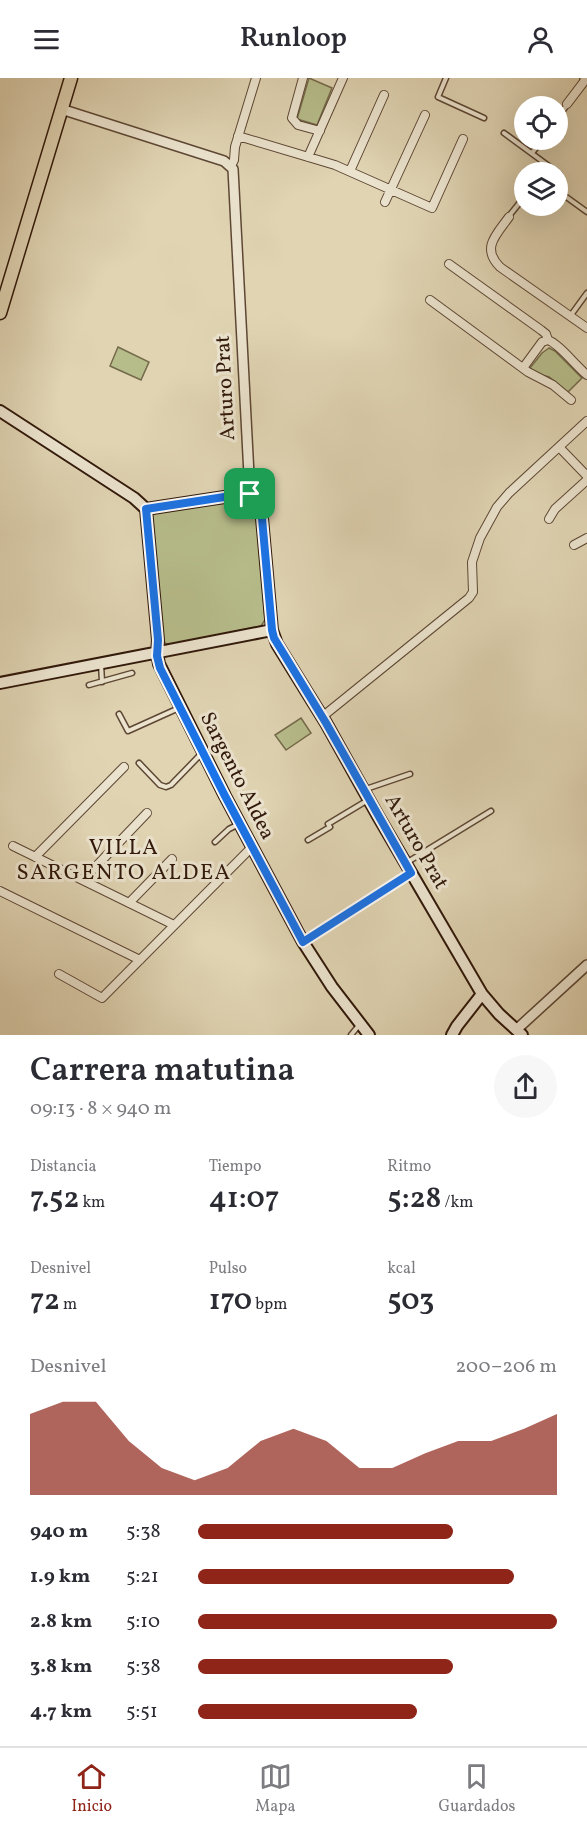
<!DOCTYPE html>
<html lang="es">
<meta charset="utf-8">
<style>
:root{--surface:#fff;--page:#f7f7f7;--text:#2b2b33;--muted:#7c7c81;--line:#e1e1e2;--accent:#8f2418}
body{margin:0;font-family:Vollkorn,serif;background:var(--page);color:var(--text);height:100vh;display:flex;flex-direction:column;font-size:22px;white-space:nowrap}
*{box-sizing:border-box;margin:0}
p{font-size:20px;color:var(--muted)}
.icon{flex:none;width:33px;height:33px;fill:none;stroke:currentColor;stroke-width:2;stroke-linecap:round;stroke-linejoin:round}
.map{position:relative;height:957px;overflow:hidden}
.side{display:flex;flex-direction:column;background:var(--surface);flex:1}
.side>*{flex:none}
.buttons{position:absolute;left:514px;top:18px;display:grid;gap:12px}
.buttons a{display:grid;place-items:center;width:54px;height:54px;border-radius:50%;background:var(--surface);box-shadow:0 6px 24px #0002;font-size:30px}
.pin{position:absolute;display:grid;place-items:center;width:51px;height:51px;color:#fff;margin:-26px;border-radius:12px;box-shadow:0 3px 9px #0006}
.round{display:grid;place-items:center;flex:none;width:63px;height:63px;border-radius:32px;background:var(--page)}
.overview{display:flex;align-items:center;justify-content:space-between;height:102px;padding:0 30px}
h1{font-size:33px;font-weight:600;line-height:45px}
.figures{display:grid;grid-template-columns:repeat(3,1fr);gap:9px;height:102px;padding:6px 30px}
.figures div{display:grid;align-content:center}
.figures b{font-size:30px;font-weight:600}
.figures small{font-size:16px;font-weight:400}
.figures p{font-size:16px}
.chart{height:168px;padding:12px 30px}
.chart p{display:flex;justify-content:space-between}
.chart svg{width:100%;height:108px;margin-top:6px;fill:var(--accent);opacity:.7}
ul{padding:0 30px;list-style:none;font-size:20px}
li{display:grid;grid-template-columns:96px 72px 1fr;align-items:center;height:45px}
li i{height:15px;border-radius:8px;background:var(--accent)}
header{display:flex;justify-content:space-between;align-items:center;height:78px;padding:0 30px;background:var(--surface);font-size:27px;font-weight:600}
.menu{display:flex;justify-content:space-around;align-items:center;height:84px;border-top:2px solid var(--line);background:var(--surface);font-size:16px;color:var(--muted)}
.menu a{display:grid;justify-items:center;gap:3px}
.menu .active{color:var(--accent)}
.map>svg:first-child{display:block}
.green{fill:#b6bc8a;stroke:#746a4a;stroke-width:1.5}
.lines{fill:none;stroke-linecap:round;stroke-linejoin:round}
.service-casing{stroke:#5d4734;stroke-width:7}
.minor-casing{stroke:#5d4734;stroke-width:10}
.tertiary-casing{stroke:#5d4734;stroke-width:12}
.secondary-casing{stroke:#31180a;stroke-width:14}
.primary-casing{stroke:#31180a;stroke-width:15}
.service{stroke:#ebe3ce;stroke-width:4}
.minor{stroke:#ebe3ce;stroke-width:8}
.tertiary{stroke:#ebe3ce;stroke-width:9}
.secondary{stroke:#ebe3ce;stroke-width:10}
.primary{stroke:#e0d4b3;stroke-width:12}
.route-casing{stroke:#fff;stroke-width:12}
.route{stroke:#1a73e8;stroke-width:8}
.labels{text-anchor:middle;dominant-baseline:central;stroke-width:6;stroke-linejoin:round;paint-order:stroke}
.street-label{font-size:21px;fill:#31180a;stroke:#ebe3ce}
.neighbourhood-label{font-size:22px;letter-spacing:1.5px;fill:#31180a;stroke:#ebe3ce}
</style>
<header><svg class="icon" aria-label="menu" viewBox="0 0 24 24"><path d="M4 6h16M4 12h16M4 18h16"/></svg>Runloop<svg class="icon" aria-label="person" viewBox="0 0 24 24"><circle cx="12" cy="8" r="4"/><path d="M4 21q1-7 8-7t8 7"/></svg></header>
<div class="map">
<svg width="587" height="957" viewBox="0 0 587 957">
<rect width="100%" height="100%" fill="#e0d4b3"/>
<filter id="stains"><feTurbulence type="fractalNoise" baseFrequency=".00333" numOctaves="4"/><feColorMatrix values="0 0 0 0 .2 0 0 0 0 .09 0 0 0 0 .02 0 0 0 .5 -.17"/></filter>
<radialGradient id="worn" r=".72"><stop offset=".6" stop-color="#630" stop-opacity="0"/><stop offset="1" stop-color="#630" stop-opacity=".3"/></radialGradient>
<path class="green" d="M309,0L332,10L317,47L297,41Z
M118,269L149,284L141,302L110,288Z
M549,270L555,273L582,300L568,314L549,299L538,296L530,290L542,275Z
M244,420L252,422L256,428L265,542L261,548L169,567L165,565L162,557L150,439L153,433Z
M301,640L311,655L286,672L275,657Z"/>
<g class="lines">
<defs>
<path id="service" d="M446,0L438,19L484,40
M558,39L567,27
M504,55L557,94
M532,75L542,62
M558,95L560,97L558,101
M558,113L587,134
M509,138L525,118
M571,237L587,215
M101,586L102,604
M89,607L132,595
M119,636L128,653L179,630
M139,685L160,707L166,709L171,707L202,675
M366,711L410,696
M308,762L330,749L328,746L368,722
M215,764L229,751L239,746
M406,785L491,733
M351,957L360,946"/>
<path id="minor" d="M303,0L292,40L298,47L320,53
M567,26L586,1
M238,58L335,87L432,130L463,61
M308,79L343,0
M231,88L234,82L235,69L256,0
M350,93L384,17
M385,124L425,37
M509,139C496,157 481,170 500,189L587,250
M449,186L541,252L546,256L548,262
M430,222L528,294L553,307L571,322
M523,290L542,264L548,262C558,265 577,289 587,297
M559,369L587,398
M549,441L555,431L587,402
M574,467L587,460
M322,639L469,520L473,514L472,484L480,460L497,429L509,415L587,343
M13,768L174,847
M35,779L124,689
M83,802L147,735
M0,813L140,882
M129,825L172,781
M303,864L411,795
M59,896L102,920L252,769"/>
<path id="tertiary" d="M585,0L587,1
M61,31L224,83L233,91L250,416
M516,952L587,887"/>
<path id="secondary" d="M0,333L134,420L146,431
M146,431L244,416C253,416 258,421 261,429L272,552L277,566L326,645L378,738L482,916L499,936L522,957
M146,431L158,562L157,575L159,586L225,718L303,864L332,909L369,957
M0,605L272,552
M452,957L457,948L482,916"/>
<path id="primary" d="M0,235L71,0"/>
</defs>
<use href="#service" class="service-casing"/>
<use href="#minor" class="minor-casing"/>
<use href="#tertiary" class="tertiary-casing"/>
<use href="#secondary" class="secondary-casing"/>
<use href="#primary" class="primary-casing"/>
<use href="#service" class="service"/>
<use href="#minor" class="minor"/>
<use href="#tertiary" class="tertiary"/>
<use href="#secondary" class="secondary"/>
<use href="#primary" class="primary"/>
</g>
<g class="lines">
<defs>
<path id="route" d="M244,416C253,416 257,421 261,429L272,552L274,560L326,645L411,795L303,864L225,718L160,590L157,578L158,562L146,431Z"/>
</defs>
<use href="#route" class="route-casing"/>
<use href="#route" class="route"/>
</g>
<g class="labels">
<g class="street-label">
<text transform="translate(226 310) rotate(-93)">Arturo Prat</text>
<text transform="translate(237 698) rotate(63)">Sargento Aldea</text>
<text transform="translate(416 764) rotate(60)">Arturo Prat</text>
</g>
<g class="neighbourhood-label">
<text x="124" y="770">VILLA<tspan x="124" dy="25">SARGENTO ALDEA</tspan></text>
</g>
</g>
<rect width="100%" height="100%" filter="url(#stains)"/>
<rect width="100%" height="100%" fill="url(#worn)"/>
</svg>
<div class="buttons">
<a><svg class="icon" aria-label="locate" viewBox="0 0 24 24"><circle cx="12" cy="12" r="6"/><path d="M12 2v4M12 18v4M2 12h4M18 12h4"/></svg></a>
<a><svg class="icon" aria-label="layers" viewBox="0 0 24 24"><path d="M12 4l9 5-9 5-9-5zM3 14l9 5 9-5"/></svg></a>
</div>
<div class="pin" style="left:250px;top:416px;background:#1e9e55"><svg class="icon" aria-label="arrive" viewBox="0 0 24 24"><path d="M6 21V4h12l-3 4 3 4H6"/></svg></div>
</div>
<section class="side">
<div class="overview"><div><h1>Carrera matutina</h1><p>09:13 · 8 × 940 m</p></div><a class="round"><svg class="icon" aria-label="share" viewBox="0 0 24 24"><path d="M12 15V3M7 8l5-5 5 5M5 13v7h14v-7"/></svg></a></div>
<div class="figures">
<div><p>Distancia</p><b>7.52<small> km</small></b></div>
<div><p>Tiempo</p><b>41:07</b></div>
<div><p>Ritmo</p><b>5:28<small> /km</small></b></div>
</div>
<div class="figures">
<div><p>Desnivel</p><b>72<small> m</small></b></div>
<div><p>Pulso</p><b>170<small> bpm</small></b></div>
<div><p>kcal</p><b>503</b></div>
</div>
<div class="chart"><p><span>Desnivel</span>200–206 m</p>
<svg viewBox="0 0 160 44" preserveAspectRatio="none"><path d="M0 44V11L10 6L20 6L30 22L40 33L50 38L60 33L70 22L80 17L90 22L100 33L110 33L120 27L130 22L140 22L150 17L160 11V44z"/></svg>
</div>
<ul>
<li><b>940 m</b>5:38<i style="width:71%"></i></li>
<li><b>1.9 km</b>5:21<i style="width:88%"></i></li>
<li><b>2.8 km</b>5:10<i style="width:100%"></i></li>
<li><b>3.8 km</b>5:38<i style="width:71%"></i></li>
<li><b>4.7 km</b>5:51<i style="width:61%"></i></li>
</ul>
</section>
<nav class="menu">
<a class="active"><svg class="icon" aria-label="home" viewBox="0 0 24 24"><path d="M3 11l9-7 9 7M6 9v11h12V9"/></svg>Inicio</a>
<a><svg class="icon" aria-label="map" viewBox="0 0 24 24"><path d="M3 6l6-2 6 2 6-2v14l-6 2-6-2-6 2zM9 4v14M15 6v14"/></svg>Mapa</a>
<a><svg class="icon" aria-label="saved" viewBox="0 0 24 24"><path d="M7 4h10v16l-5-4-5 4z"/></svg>Guardados</a>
</nav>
